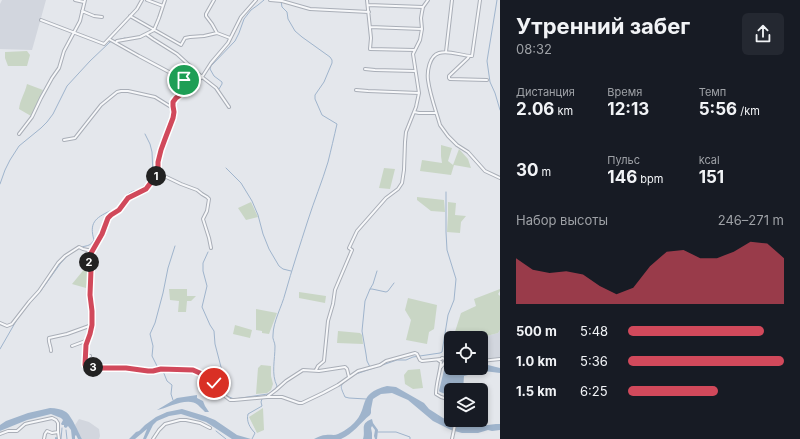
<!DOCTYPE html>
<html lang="ru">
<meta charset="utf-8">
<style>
:root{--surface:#171b24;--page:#242831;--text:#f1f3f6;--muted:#9ea1a6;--accent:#d1495b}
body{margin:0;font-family:Inter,sans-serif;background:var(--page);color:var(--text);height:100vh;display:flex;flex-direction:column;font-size:15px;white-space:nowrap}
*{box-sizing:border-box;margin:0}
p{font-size:13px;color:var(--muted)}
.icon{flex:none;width:22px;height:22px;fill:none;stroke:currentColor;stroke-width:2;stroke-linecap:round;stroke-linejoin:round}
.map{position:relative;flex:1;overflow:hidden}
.sheet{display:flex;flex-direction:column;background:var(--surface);width:300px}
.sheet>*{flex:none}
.controls{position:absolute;left:444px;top:331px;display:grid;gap:8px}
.controls a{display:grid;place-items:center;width:44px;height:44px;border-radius:6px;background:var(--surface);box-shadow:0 2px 6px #0003;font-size:20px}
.pin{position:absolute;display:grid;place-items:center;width:34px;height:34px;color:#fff;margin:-17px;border:2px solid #fff;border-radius:50%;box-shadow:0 1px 4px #0007}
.km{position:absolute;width:20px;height:20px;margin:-10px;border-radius:50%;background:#222;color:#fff;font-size:11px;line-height:20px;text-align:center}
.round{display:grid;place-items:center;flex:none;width:42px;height:42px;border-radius:6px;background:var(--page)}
.head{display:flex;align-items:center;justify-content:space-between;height:68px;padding:0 16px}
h1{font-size:22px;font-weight:700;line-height:30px}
.metrics{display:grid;grid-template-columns:repeat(3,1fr);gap:6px;height:68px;padding:4px 16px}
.metrics div{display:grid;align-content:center}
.metrics b{font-size:17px;font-weight:700}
.metrics small{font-size:11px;font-weight:400}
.metrics p{font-size:11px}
.chart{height:112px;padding:8px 16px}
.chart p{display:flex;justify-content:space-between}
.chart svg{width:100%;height:72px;margin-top:4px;fill:var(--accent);opacity:.7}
ul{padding:0 16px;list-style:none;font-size:13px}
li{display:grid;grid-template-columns:64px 48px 1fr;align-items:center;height:30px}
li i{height:10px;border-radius:5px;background:var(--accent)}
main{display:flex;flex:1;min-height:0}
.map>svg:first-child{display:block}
.built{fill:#d2d6de}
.green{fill:#c9d6c5}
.water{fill:#9fb4cc}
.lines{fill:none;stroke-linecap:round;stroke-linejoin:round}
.stream{stroke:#9fb4cc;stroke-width:1}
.canal{stroke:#9fb4cc;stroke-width:2}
.minor-casing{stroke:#a9aeb7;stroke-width:4}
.minor{stroke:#f7f8fa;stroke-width:2}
.route-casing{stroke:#fff;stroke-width:8}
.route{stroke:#d1495b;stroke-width:5}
</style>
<main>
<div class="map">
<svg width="500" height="439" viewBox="0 0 500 439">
<rect width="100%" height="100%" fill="#e4e7ec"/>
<path class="built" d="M2,0H46L41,18L32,50L0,49V4Z
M500,330V357L481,359V338H479L498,333Z
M79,419L89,422L99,429L100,436L99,439H82L75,425Z"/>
<path class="green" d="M27,51L30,55L27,66H8L5,58V52Z
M27,84L43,90L31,116L19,109C20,100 25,93 27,84Z
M441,145L452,148L448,161L453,165L459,149L468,159L471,168L454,165L451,175L420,171L422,160L442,163L441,156Z
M384,168L395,169L390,189L379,188Z
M417,197L444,200L445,212L431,211L417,200Z
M251,202L258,217L246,220L238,208Z
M448,202L456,203L455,215L466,216L461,222L460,233L447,232L448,215Z
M86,267C88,274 88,281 86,288L72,284Z
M169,289H187V296H196L191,301H187L186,312H178L179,301L170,300Z
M500,289V291L498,294L500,296V330L498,333L479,338H453L461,313L476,306L474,299Z
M299,292L326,296L325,303L299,298Z
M408,298L437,305L434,329L429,332L427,344L406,340L411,320L405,310Z
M256,309L277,313L269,334L262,333V331L256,330Z
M235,325L252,330L250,338L233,334Z
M338,331L360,333L362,335L363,344L337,343Z
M261,365L271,366V376L273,384L271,390L267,393L256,394L258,368Z
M420,369L423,388L413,389L405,384L404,375L408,370Z
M263,408L264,430L257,433L249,417Z"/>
<path class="water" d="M488,365L500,368V373L484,371L464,376L463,390H451V396L440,392L439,391L444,370L460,371L480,369Z
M387,386L396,387L424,403L429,409L443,418L463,427H470L496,424H500V430L492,431L488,430L478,433H462L451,430L433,421L408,400L392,393L381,394L376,397L373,399L371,409V413L370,415C360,423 353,434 341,439H314C318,437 322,435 326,435C330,434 334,436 338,434C343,432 350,427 354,423C370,407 356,394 387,386Z
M197,395V398L203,401L205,406L209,412H205C203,410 200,407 198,405C188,396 168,408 157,410L177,398Z
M50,408C56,408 61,409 66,412C71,415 79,433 82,439H78L76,435L75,436V439H72L71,430L68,426L66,428L64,427V425H62L61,424L63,420L61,418L51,414L27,420L0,431V425L6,421L28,413Z
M182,409L205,416L215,420L237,435L251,439H232L206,422L181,414L169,416L157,421L153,425L146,439H143L147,429L135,439H129L136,432L139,431L145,425L156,417L167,412Z
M372,419L373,423L378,430L377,439H375L374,436L375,430L372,426L371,428L372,433V439H363C366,429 359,424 372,419Z"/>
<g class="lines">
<path class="stream" d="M497,0L487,61L490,82L495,93L500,110
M219,89L222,84V82L214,76L210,69L211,66L235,41L239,33L244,19L251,10L258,5L264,0
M226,168L241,183L252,201L258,215L263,234L269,249L279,266L283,269L291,271
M0,184L5,170L10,160L19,146L41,128L47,122L53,114L67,86L90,61L110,42L125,38
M82,247C89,245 90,246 94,240C89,223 95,218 110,211L113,212C120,206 122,197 131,192C134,190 137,191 141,189L153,175L152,152L150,144L145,134
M208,252L203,263V271L207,286L202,307L210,325L214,331L215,344L221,367L225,378V394L227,396L234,399L268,394
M370,289L373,284L377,271
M27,306L40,292L60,264L68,255
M0,349L19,316
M370,367L367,361L366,354L362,331L365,301L370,289H372L386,292L388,291L394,283
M158,368L152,356L153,346L150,334L155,323L163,293L168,268L175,246
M160,371H163L167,381L172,385L171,394L173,400
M356,374L397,360H406L413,357L440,353L442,352L448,315L454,300L456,279L447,250L446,232V192
M350,378C340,386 339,384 345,397L349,398L366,399
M265,397L276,388L277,386C271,374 275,360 275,346C275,342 272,339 273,335C273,322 282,306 285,294C292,269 300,245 308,220C314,201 322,182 328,162C331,150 334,137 337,124L322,115L315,99V95L324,82L332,63V60L330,57L302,37L295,31L288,19L287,12L282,7L281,1
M66,430L67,439
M216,431L226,439
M378,432H396L410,437V439
M61,439L62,428
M252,439L255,433C250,428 246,421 248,414L262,406L261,402L262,399"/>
<path class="canal" d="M56,439V438"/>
<defs>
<path id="minor" d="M75,0L84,2
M147,0L163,6
M214,0L206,14V16L212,24L217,33
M270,0L282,1L310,9L369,12
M367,0L371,38L370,49L415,50
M480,0L472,56C461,56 450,50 439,53C429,56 427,72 428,80C430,95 436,111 440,125L448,136L457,145L468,152L485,171L500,178
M368,5L423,7
M82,11L94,16L102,17
M130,16L181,45L185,38L190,37L204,36L217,33L230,38
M41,20L104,44L137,9L142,0
M370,27L422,29
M146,34L153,39L177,54L189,65L202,77L216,88L229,107
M109,39L139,56L184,80L189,83L192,86
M116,43L117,41L140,37L154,30L159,18L165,0
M446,52L452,0
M469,56L468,58L449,76V78L450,79L487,80
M365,69L375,70L415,71
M356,90L368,91L419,93
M414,112L419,113H436
M19,134L32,117L41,98L52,78L59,68L64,51L80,21L85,0
M64,140L75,138L101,105L117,92L121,91H128L155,97L171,107L173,106
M158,173L146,189L141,192L132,195L128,198L119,210L111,215L108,218L102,234L90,255L89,260L91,270L90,295L92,311V325L90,334L86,345L85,365L89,367L96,368H126L148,371H153L161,369L193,370L202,374L211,380L226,397L230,400H234L267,397H282L299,403H302L323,393L338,385L358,371L380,365L386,361L415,353L417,354L420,360L422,361L441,359
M158,173V162L161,150L165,139L173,118V102L177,98L192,86L202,77L211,63L228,43L241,17L256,0
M158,173L181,184L197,190L202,194L207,197L209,199L207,211L203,219L209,238L211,248
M0,323L7,326L12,324L29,302L39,291L58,263L65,256L79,247L83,249L92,251
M72,346L88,340
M51,351C51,346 48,342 49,338L67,334L92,325
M85,355L90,356L88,359L85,360
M438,360L441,362C440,373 436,383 436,394L441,397L451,400
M481,361L500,359
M441,367L446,361L445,359L442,358
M316,370L318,366L324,361L328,321L333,304L335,290L352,250L349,248L357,231L386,198L398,189L402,183L404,170L405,142L406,132L416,107L419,93L413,54L420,40L422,29L421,18L422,12L423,7L428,0
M268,396L276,390L286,381L303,370L319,371L345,367L347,369L349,377
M0,434L8,431H17L25,424L29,423L52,418L56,420L58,423V432L59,439
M44,439L45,434L47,431L52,433L58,432
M153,439L159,430L165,424L180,420H186L200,423L210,428
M452,439L456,420"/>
</defs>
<use href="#minor" class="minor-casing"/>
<use href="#minor" class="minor"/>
</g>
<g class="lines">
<defs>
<path id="route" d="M184,80L189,83L192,86L176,98L173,102V106L174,112L173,118L165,139L161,150L158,162V173L146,189L128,198L119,210L111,215L108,218L102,234L90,255L89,260L91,270L90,295L92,311V325L90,334L86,345L85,365L89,367L96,368H126L148,371H153L161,369L193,370L202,374L214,383"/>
</defs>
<use href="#route" class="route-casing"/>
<use href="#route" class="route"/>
</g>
</svg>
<div class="controls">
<a><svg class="icon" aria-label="locate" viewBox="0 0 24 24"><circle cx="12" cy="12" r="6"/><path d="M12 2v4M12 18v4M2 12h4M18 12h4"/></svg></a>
<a><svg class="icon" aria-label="layers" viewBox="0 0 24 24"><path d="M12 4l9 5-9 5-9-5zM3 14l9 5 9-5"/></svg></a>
</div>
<div class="pin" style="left:184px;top:80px;background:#1e9e55"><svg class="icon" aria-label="arrive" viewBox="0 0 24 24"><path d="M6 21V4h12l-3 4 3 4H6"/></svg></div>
<div class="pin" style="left:214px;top:383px;background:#d93025"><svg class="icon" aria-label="check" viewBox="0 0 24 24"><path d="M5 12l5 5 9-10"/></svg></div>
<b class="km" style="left:156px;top:176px">1</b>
<b class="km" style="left:89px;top:262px">2</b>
<b class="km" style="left:93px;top:367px">3</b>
</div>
<section class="sheet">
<div class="head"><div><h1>Утренний забег</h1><p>08:32</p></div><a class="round"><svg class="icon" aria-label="share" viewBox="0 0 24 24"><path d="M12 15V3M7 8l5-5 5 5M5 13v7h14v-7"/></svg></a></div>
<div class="metrics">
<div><p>Дистанция</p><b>2.06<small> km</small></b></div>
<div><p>Время</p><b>12:13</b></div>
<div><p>Темп</p><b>5:56<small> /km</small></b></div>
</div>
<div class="metrics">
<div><b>30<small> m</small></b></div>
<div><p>Пульс</p><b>146<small> bpm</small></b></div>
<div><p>kcal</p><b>151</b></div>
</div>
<div class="chart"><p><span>Набор высоты</span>246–271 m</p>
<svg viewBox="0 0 160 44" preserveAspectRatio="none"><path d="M0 44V16L10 23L20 25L30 24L40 26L50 33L60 38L70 34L80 21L90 12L100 11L110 16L120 16L130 12L140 6L150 7L160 16V44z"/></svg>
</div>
<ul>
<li><b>500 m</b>5:48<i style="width:87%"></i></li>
<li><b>1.0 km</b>5:36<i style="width:100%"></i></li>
<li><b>1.5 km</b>6:25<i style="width:58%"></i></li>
</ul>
</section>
</main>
